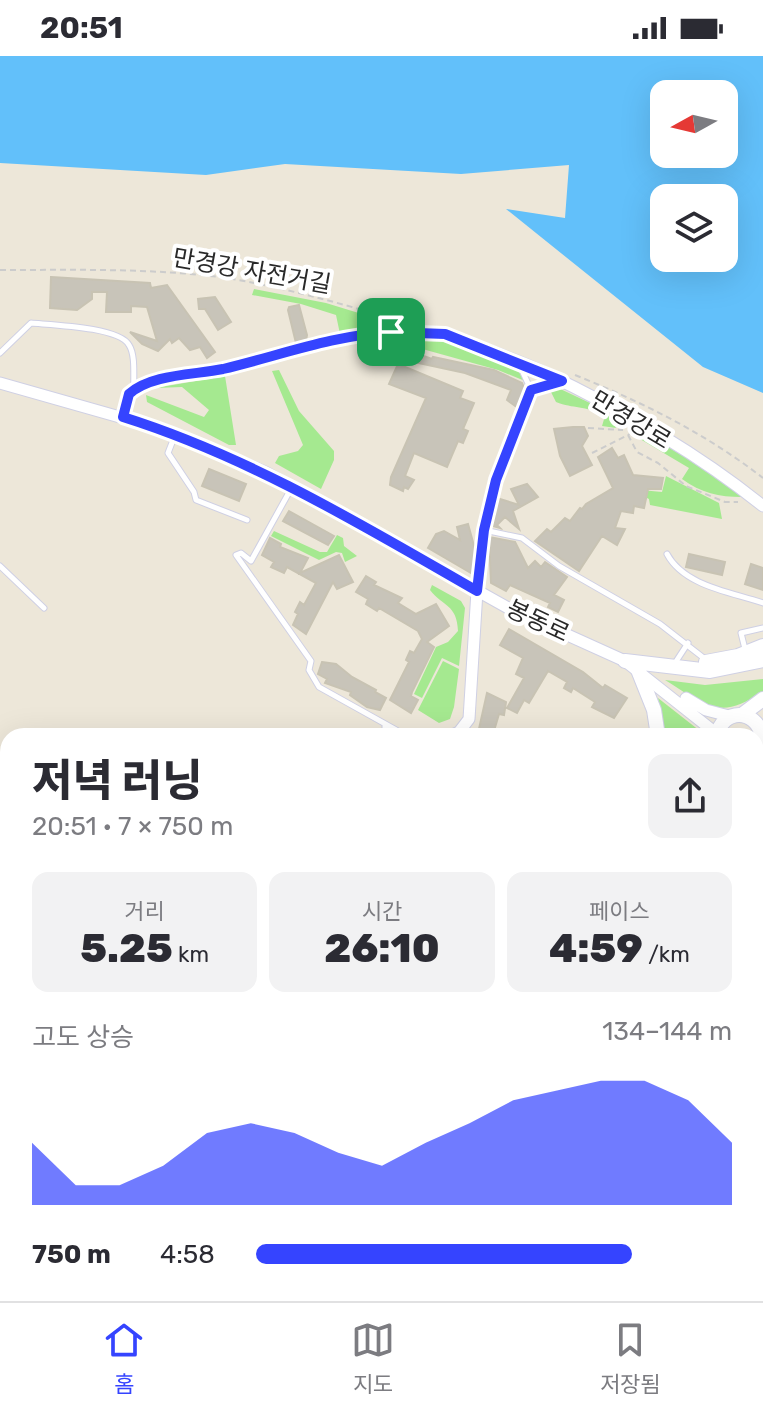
<!DOCTYPE html>
<html lang="ko">
<meta charset="utf-8">
<style>
:root{--surface:#fff;--page:#f2f2f3;--text:#2b2b33;--muted:#7c7c81;--line:#e1e1e2;--accent:#3544ff}
body{margin:0;font-family:Rubik,"Noto Sans KR",sans-serif;background:var(--page);color:var(--text);height:100vh;display:flex;flex-direction:column;font-size:30px;white-space:nowrap}
*{box-sizing:border-box;margin:0}
p{font-size:26px;color:var(--muted)}
.icon{flex:none;width:44px;height:44px;fill:none;stroke:currentColor;stroke-width:2;stroke-linecap:round;stroke-linejoin:round}
.map{position:relative;flex:1;overflow:hidden}
.sheet{position:absolute;left:0px;top:672px;width:764px;height:574px;display:flex;flex-direction:column;background:var(--surface);border-radius:24px 24px 0 0;box-shadow:0 8px 32px #0002}
.sheet>*{flex:none}
.needle{width:52px;rotate:262deg}
.buttons{position:absolute;left:650px;top:24px;display:grid;gap:16px}
.buttons a{display:grid;place-items:center;width:88px;height:88px;border-radius:16px;background:var(--surface);box-shadow:0 8px 32px #0002;font-size:40px}
.pin{position:absolute;display:grid;place-items:center;width:68px;height:68px;color:#fff;margin:-34px;border-radius:16px;box-shadow:0 4px 12px #0006}
.round{display:grid;place-items:center;flex:none;width:84px;height:84px;border-radius:16px;background:var(--page)}
.headline{display:flex;align-items:center;justify-content:space-between;height:136px;padding:0 32px}
h1{font-size:44px;font-weight:800;line-height:60px}
.figures{display:grid;grid-template-columns:repeat(3,1fr);gap:12px;height:136px;padding:8px 32px}
.figures div{display:grid;align-content:center;border-radius:16px;background:var(--page);text-align:center}
.figures b{font-size:40px;font-weight:800}
.figures small{font-size:22px;font-weight:400}
.figures p{font-size:22px}
.chart{height:224px;padding:16px 32px}
.chart p{display:flex;justify-content:space-between}
.chart svg{width:100%;height:144px;margin-top:8px;fill:var(--accent);opacity:.7}
ul{padding:0 32px;list-style:none;font-size:26px}
li{display:grid;grid-template-columns:128px 96px 1fr;align-items:center;height:60px}
li i{height:20px;border-radius:10px;background:var(--accent)}
.status{display:flex;justify-content:space-between;align-items:center;height:56px;padding:0 40px;background:var(--surface);direction:ltr}
.status svg{height:22px;fill:currentColor}
.tabs{display:flex;justify-content:space-around;align-items:center;height:112px;border-top:2px solid var(--line);background:var(--surface);font-size:22px;color:var(--muted)}
.tabs a{display:grid;justify-items:center;gap:4px}
.tabs .active{color:var(--accent)}
.map>svg:first-child{display:block}
.green{fill:#a5e990}
.water{fill:#62c0fa;fill-rule:evenodd}
.building{fill:#c8c4b9;stroke:#c8c3b3;stroke-width:2}
.lines{fill:none;stroke-linecap:round;stroke-linejoin:round}
.service-casing{stroke:#cfd0e4;stroke-width:7}
.minor-casing{stroke:#cfd0e4;stroke-width:13}
.tertiary-casing{stroke:#cfd0e4;stroke-width:16}
.path{stroke:#ccc;stroke-width:2;stroke-dasharray:6 4;stroke-linecap:butt}
.service{stroke:#fff;stroke-width:5}
.minor{stroke:#fff;stroke-width:11}
.tertiary{stroke:#fff;stroke-width:14}
.route-casing{stroke:#fff;stroke-width:16}
.route{stroke:#3544ff;stroke-width:10}
.labels{text-anchor:middle;dominant-baseline:central;stroke-width:8;stroke-linejoin:round;paint-order:stroke}
.street-label{font-size:24px;fill:#292929;stroke:#fff}
</style>
<div class="status"><b>20:51</b><svg viewBox="0 0 49 12"><path d="M0 12V9h3v3zM5 12V6h3v6zM10 12V3h3v9zM15 12V0h3v12zM26 1h20v11H26zM47 4h2v5h-2z"/></svg></div>
<div class="map">
<svg width="763" height="1245" viewBox="0 0 763 1245">
<rect width="100%" height="100%" fill="#ede7d9"/>
<path class="green" d="M254,233L326,247L411,273L374,270L340,278L336,259L301,248L252,239Z
M409,282L443,283L516,309L525,325L498,314L408,289Z
M279,314L299,355L334,395V404L321,433L275,407L279,400L298,395L303,389L272,315Z
M225,320L236,389H229L147,346L146,339L204,361L209,354L182,331L155,332Z
M554,330L607,355L616,372L602,370L605,360C584,349 574,353 556,346L551,336L538,333Z
M642,376L701,410L742,441C719,441 701,437 682,423L689,412L635,380Z
M666,420L719,447L722,463L650,449L649,443L630,433L662,436Z
M274,475L320,496H327L337,479L343,482L344,490L357,500L345,506L342,497L336,496L319,504L271,480Z
M432,529L461,545L465,552L459,610L442,602L422,642L414,638L436,591L448,586L458,575C457,548 443,551 430,534Z
M443,605L459,613L454,651L450,663L439,667L418,654Z
M763,623V635C720,666 705,649 665,624L705,629Z
M658,642L700,675L702,680H665Z"/>
<path class="water" d="M0,0H763V337L703,311L506,153L565,162L569,109L461,118L285,108L206,119L0,107ZM664,38H724V98H664ZM664,142H724V202H664Z"/>
<path class="building" d="M51,221L150,227L151,232L167,229L215,296L207,302L200,291L190,294L179,282L172,287L170,283L158,295L142,288L130,276L157,285L147,251L131,250V256H106L107,236H92V243L77,254L50,252Z
M215,241L231,266L218,274L205,253H199L198,243Z
M299,249L307,279L306,285L296,287L288,254L289,251Z
M404,293L432,303L433,301L494,314L522,327L525,334L518,352L507,344L511,334L465,317L400,303Z
M398,308L463,335L460,342L474,347L463,373L468,375L463,387L458,385L447,411L414,397L405,420L414,424L408,433L404,431L403,435L390,429L391,421L426,342L389,328Z
M573,371H584L588,380L582,390L592,409L570,420L560,400L554,373Z
M612,392L618,402L624,399L633,419L663,422L661,433H648L644,452L634,450L633,457L621,455L615,472L625,473L617,489L602,480L579,515L535,485L547,473L551,476L565,462L570,465L580,452L582,453L586,448L613,432L598,401Z
M209,413L246,428L239,445L202,430Z
M527,428L538,441L513,455L519,473L505,461L497,469L500,472L493,470L497,442L519,449L511,433Z
M289,455L334,480L328,489L283,465Z
M468,468L476,497L471,517L428,492L436,478L444,475L460,484L457,471Z
M489,481L515,486L528,512L535,505L541,511L545,506L567,521L554,539L564,544L558,556L548,551L550,547L510,529L506,535L491,527Z
M270,482L281,488L280,491L308,502L300,517L339,499L353,526L337,533L333,526L306,578L293,569L298,558L295,556L300,546L304,549L316,527L287,511L284,517L271,511L274,506L262,499Z
M689,498L725,506L722,519L686,511Z
M751,508L763,512V534L745,528Z
M366,520L376,526L374,529L402,542L398,547L416,558L436,548L449,570L427,586L434,591L412,636L411,640L418,644L411,657L390,644L409,606L406,604L410,595L414,597L422,583L418,575L379,552L377,555L366,548L368,543L356,536Z
M509,573L583,616L603,632L605,629L627,642L614,662L592,651L595,646L573,632L571,636L564,632L567,626L548,615L529,647L524,644L517,657L507,652L524,622L516,618L523,602L500,589Z
M322,606L336,608L352,621L376,634L375,636L386,642L380,654L367,651L350,639L351,636L325,627L327,623L318,618Z
M487,637L506,646L504,659L499,658L494,675L479,673Z"/>
<g class="lines">
<defs>
<path id="service" d="M0,297L31,267C52,269 119,271 129,289C136,300 133,321 134,334
M520,310L531,334
M123,360L129,338L154,325L220,313L373,277L443,278
M175,379L168,397L194,436L196,444L247,464
M292,431L251,505L241,497L236,499L311,605L309,614L319,631L407,680
M484,474L522,482L559,510L660,568L705,603
M667,498C684,530 731,536 763,547
M0,510L44,552
M478,534L484,474L496,424L531,334L559,326
M745,593L741,577L763,572
M675,607L688,587
M385,680V668
M0,884L8,892
M0,1008L8,1007
M0,1200L8,1182
M0,1211L8,1216
M23,1238L26,1243"/>
<path id="minor" d="M445,278C477,291 511,301 543,316C619,352 697,397 763,450
M0,327L162,373L265,416L510,553L625,605L717,678
M686,642L706,654L729,660
M450,680L459,676L469,663L477,535
M756,804L763,801
M756,852L763,843
M0,909L8,902
M756,954L763,946
M756,981L763,988
M756,1055L763,1047
M0,1074L8,1084
M0,1154L8,1157
M756,1205L763,1211
M134,1238L141,1245
M501,1238L509,1245
M91,1245L97,1238
M325,1245L331,1238
M411,1245L418,1238
M587,1245L593,1238"/>
<path id="tertiary" d="M625,605L710,615L763,604
M706,606L738,600L763,590
M638,614L654,654L658,680
M743,658L763,643
M717,680C722,652 756,652 762,680L756,696
M756,734L763,732
M232,1245L238,1238"/>
</defs>
<use href="#service" class="service-casing"/>
<use href="#minor" class="minor-casing"/>
<use href="#tertiary" class="tertiary-casing"/>
<path class="path" d="M0,214C73,214 147,212 219,221C288,231 354,252 420,270
M575,319C642,346 705,377 763,422
M588,372L623,374
M628,379L637,396L658,407L686,430L725,446H738
M592,397L634,376"/>
<use href="#service" class="service"/>
<use href="#minor" class="minor"/>
<use href="#tertiary" class="tertiary"/>
</g>
<g class="lines">
<defs>
<path id="route" d="M391,276L445,278L562,325L531,334L496,424L484,474L477,535C362,469 250,401 123,361L129,338C151,318 194,319 223,313C278,300 334,279 391,276Z"/>
</defs>
<use href="#route" class="route-casing"/>
<use href="#route" class="route"/>
</g>
<g class="labels">
<g class="street-label">
<text transform="translate(252 215) rotate(10)">만경강 자전거길</text>
<text transform="translate(631 364) rotate(31)">만경강로</text>
<text transform="translate(538 565) rotate(25)">봉동로</text>
</g>
</g>
</svg>
<div class="buttons">
<a><svg class="needle" viewBox="-14 -14 28 28"><path d="M0-13l5 13h-10z" fill="#e53935"/><path d="M0 13l5-13h-10z" fill="#7c7c81"/></svg></a>
<a><svg class="icon" aria-label="layers" viewBox="0 0 24 24"><path d="M12 4l9 5-9 5-9-5zM3 14l9 5 9-5"/></svg></a>
</div>
<div class="pin" style="left:391px;top:276px;background:#1e9e55"><svg class="icon" aria-label="arrive" viewBox="0 0 24 24"><path d="M6 21V4h12l-3 4 3 4H6"/></svg></div>
<section class="sheet">
<div class="headline"><div><h1>저녁 러닝</h1><p>20:51 · 7 × 750 m</p></div><a class="round"><svg class="icon" aria-label="share" viewBox="0 0 24 24"><path d="M12 15V3M7 8l5-5 5 5M5 13v7h14v-7"/></svg></a></div>
<div class="figures">
<div><p>거리</p><b>5.25<small> km</small></b></div>
<div><p>시간</p><b>26:10</b></div>
<div><p>페이스</p><b>4:59<small> /km</small></b></div>
</div>
<div class="chart"><p><span>고도 상승</span>134–144 m</p>
<svg viewBox="0 0 160 44" preserveAspectRatio="none"><path d="M0 44V25L10 38L20 38L30 32L40 22L50 19L60 22L70 28L80 32L90 25L100 19L110 12L120 9L130 6L140 6L150 12L160 25V44z"/></svg>
</div>
<ul>
<li><b>750 m</b>4:58<i style="width:79%"></i></li>
</ul>
</section>
</div>
<nav class="tabs">
<a class="active"><svg class="icon" aria-label="home" viewBox="0 0 24 24"><path d="M3 11l9-7 9 7M6 9v11h12V9"/></svg>홈</a>
<a><svg class="icon" aria-label="map" viewBox="0 0 24 24"><path d="M3 6l6-2 6 2 6-2v14l-6 2-6-2-6 2zM9 4v14M15 6v14"/></svg>지도</a>
<a><svg class="icon" aria-label="saved" viewBox="0 0 24 24"><path d="M7 4h10v16l-5-4-5 4z"/></svg>저장됨</a>
</nav>
